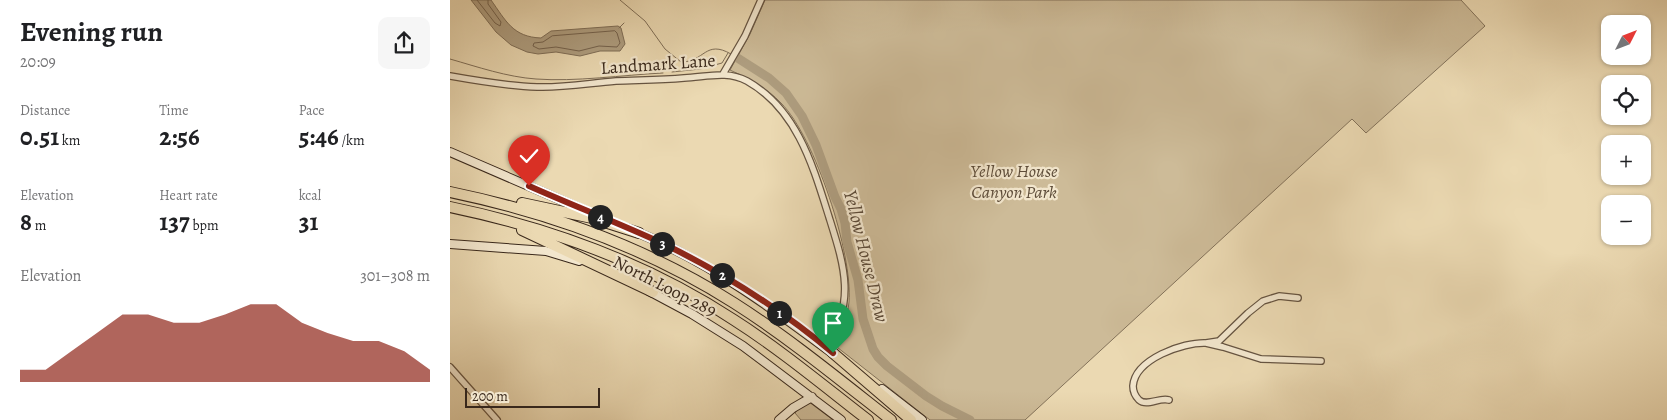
<!DOCTYPE html>
<meta charset="utf-8">
<style>
:root{--surface:#fff;--page:#f6f6f6;--text:#202124;--muted:#757577;--accent:#8f2418}
body{margin:0;font-family:Alegreya,serif;background:var(--page);color:var(--text);height:100vh;display:flex;flex-direction:column;font-size:19px;white-space:nowrap}
*{box-sizing:border-box;margin:0}
p{font-size:16px;color:var(--muted)}
.icon{flex:none;width:28px;height:28px;fill:none;stroke:currentColor;stroke-width:2;stroke-linecap:round;stroke-linejoin:round}
.map{position:relative;flex:1;overflow:hidden}
.side{display:flex;flex-direction:column;background:var(--surface);width:450px}
.side>*{flex:none}
.needle{width:32px;rotate:48deg}
.controls{position:absolute;left:1151px;top:15px;display:grid;gap:10px}
.controls a{display:grid;place-items:center;width:50px;height:50px;border-radius:10px;background:var(--surface);box-shadow:0 1px 4px #0004;font-size:25px}
.scale{position:absolute;left:15px;bottom:12px;width:135px;box-sizing:border-box;padding-left:5px;border:2px solid #39281b;border-top:0;font-size:14px;line-height:18px;white-space:nowrap;color:#39281b;-webkit-text-stroke:4px #f2e6cd;paint-order:stroke}
.pin{position:absolute;display:grid;place-items:center;width:42px;height:42px;color:#fff;margin:-51px -21px;border-radius:50% 50% 50% 0;rotate:-45deg;box-shadow:0 0 5px #0007}
.pin .icon{rotate:45deg}
.km{position:absolute;width:25px;height:25px;margin:-12px;border-radius:50%;background:#222;color:#fff;font-size:14px;line-height:25px;text-align:center}
.round{display:grid;place-items:center;flex:none;width:52px;height:52px;border-radius:10px;background:var(--page)}
.summary{display:flex;align-items:center;justify-content:space-between;height:85px;padding:0 20px}
h1{font-size:28px;font-weight:700;line-height:38px}
.stats{display:grid;grid-template-columns:repeat(3,1fr);gap:8px;height:85px;padding:5px 20px}
.stats div{display:grid;align-content:center}
.stats b{font-size:25px;font-weight:700}
.stats small{font-size:14px;font-weight:400}
.stats p{font-size:14px}
.chart{height:140px;padding:10px 20px}
.chart p{display:flex;justify-content:space-between}
.chart svg{width:100%;height:90px;margin-top:5px;fill:var(--accent);opacity:.7}
main{display:flex;flex:1;min-height:0}
.map>svg:first-child{display:block}
.green{fill:#cdbb98;stroke:#83725a}
.water{fill:#ae9d7f;stroke:#7f6e57}
.lines{fill:none;stroke-linecap:round;stroke-linejoin:round}
.shore{stroke:#74624d;stroke-width:1}
.stream{stroke:#7f6e57;stroke-width:1}
.river{stroke:#ae9d7f;stroke-width:9}
.street-casing{stroke:#665441;stroke-width:8}
.secondary-casing{stroke:#39281b;stroke-width:10}
.highway-casing{stroke:#39281b;stroke-width:12}
.street{stroke:#f2e6cd;stroke-width:5.5}
.secondary{stroke:#f2e6cd;stroke-width:8}
.highway{stroke:#ebd9b2;stroke-width:10}
.route-casing{stroke:#fff;stroke-width:10}
.route{stroke:#8f2418;stroke-width:6}
.labels{text-anchor:middle;dominant-baseline:central;stroke-width:4.5;stroke-linejoin:round;paint-order:stroke}
.street-label{font-size:18px;fill:#39281b;stroke:#f2e6cd}
.park-label{font-size:18px;font-style:italic;fill:#5e4d3a;stroke:#f2e6cd}
.water-label{font-size:19px;font-style:italic;fill:#5c4b39;stroke:#f2e6cd}
</style>
<main>
<section class="side">
<div class="summary"><div><h1>Evening run</h1><p>20:09</p></div><a class="round"><svg class="icon" aria-label="share" viewBox="0 0 24 24"><path d="M12 15V3M7 8l5-5 5 5M5 13v7h14v-7"/></svg></a></div>
<div class="stats">
<div><p>Distance</p><b>0.51<small> km</small></b></div>
<div><p>Time</p><b>2:56</b></div>
<div><p>Pace</p><b>5:46<small> /km</small></b></div>
</div>
<div class="stats">
<div><p>Elevation</p><b>8<small> m</small></b></div>
<div><p>Heart rate</p><b>137<small> bpm</small></b></div>
<div><p>kcal</p><b>31</b></div>
</div>
<div class="chart"><p><span>Elevation</span>301–308 m</p>
<svg viewBox="0 0 160 44" preserveAspectRatio="none"><path d="M0 44V38L10 38L20 29L30 20L40 11L50 11L60 15L70 15L80 11L90 6L100 6L110 15L120 20L130 24L140 24L150 29L160 38V44z"/></svg>
</div>
</section>
<div class="map">
<svg width="1217" height="420" viewBox="0 0 1217 420">
<rect width="100%" height="100%" fill="#ebd9b2"/>
<filter id="stains"><feTurbulence type="fractalNoise" baseFrequency=".004" numOctaves="4"/><feColorMatrix values="0 0 0 0 .2 0 0 0 0 .09 0 0 0 0 .02 0 0 0 .5 -.17"/></filter>
<radialGradient id="worn" r=".72"><stop offset=".6" stop-color="#630" stop-opacity="0"/><stop offset="1" stop-color="#630" stop-opacity=".3"/></radialGradient>
<path class="green" d="M315,0H1011L1035,26L916,133L902,119L575,420H480L383,344C390,331 398,317 399,302C403,254 365,137 331,103C317,88 299,79 280,70L300,34Z
M359,402L383,420H351L345,413L355,403Z"/>
<path class="water" d="M21,0H41C56,21 63,37 91,38L101,31L168,26L171,28L175,44L170,51H150L130,56L106,52L88,54L77,52L61,45L46,32Z"/>
<g class="lines">
<path class="shore" d="M27,0L45,23L50,26L51,22L38,4V0
M165,31L167,33L170,43L167,47L149,46L129,51L106,47L89,49L83,46L84,43L93,42L102,36Z"/>
<path class="stream" d="M170,0L195,21L215,49L231,62C255,62 255,39 281,54
M169,28L174,23
M0,59C28,67 57,77 86,79C125,82 173,75 213,73
M222,72L250,69L272,63L278,53"/>
<path class="river" d="M286,57L319,78L336,93L352,116L366,145L385,197L391,209L395,223L397,242L408,280L413,319L423,349L428,357L437,366L476,396L492,406L520,420"/>
<defs>
<path id="street" d="M273,74L295,36L311,0
M0,76C28,81 58,86 87,87C113,88 140,83 166,81C189,80 211,80 234,78C256,77 277,70 297,81C347,109 363,166 379,217C394,265 407,303 375,347
M848,298L829,296L813,301L798,313L769,341L756,343L773,347L811,359L871,361
M0,367L47,420
M719,400C709,397 697,407 689,400C685,396 683,391 683,386C685,359 733,342 756,343"/>
<path id="secondary" d="M0,152L148,216
M184,231C258,261 322,308 386,356
M0,244L96,251L129,261
M199,291L242,314L293,346L391,420
M432,389L472,420
M329,420L343,408L362,397"/>
<path id="highway" d="M0,192C101,213 196,247 284,303C339,338 390,380 441,420
M72,203L142,218L189,233
M0,207C101,228 197,263 284,320C331,350 374,386 418,420
M72,230L203,292
M383,353L461,420"/>
</defs>
<use href="#street" class="street-casing"/>
<use href="#secondary" class="secondary-casing"/>
<use href="#highway" class="highway-casing"/>
<use href="#street" class="street"/>
<use href="#secondary" class="secondary"/>
<use href="#highway" class="highway"/>
</g>
<g class="lines">
<defs>
<path id="route" d="M79,186C124,206 171,224 216,245C275,274 333,311 383,353"/>
</defs>
<use href="#route" class="route-casing"/>
<use href="#route" class="route"/>
</g>
<g class="labels">
<g class="street-label">
<text transform="translate(208 64) rotate(-4)">Landmark Lane</text>
<text transform="translate(215 286) rotate(27)">North Loop 289</text>
</g>
<g class="park-label">
<text x="564" y="171">Yellow House<tspan x="564" dy="21">Canyon Park</tspan></text>
</g>
<g class="water-label">
<text transform="translate(416 256) rotate(76)">Yellow House Draw</text>
</g>
</g>
<rect width="100%" height="100%" filter="url(#stains)"/>
<rect width="100%" height="100%" fill="url(#worn)"/>
</svg>
<div class="controls">
<a><svg class="needle" viewBox="-14 -14 28 28"><path d="M0-13l5 13h-10z" fill="#e53935"/><path d="M0 13l5-13h-10z" fill="#757577"/></svg></a>
<a><svg class="icon" aria-label="locate" viewBox="0 0 24 24"><circle cx="12" cy="12" r="6"/><path d="M12 2v4M12 18v4M2 12h4M18 12h4"/></svg></a>
<a>+</a>
<a>−</a>
</div>
<div class="scale">200 m</div>
<div class="pin" style="left:383px;top:353px;background:#1e9e55"><svg class="icon" aria-label="arrive" viewBox="0 0 24 24"><path d="M6 21V4h12l-3 4 3 4H6"/></svg></div>
<div class="pin" style="left:79px;top:186px;background:#d93025"><svg class="icon" aria-label="check" viewBox="0 0 24 24"><path d="M5 12l5 5 9-10"/></svg></div>
<b class="km" style="left:329px;top:313px">1</b>
<b class="km" style="left:272px;top:275px">2</b>
<b class="km" style="left:212px;top:244px">3</b>
<b class="km" style="left:150px;top:217px">4</b>
</div>
</main>
